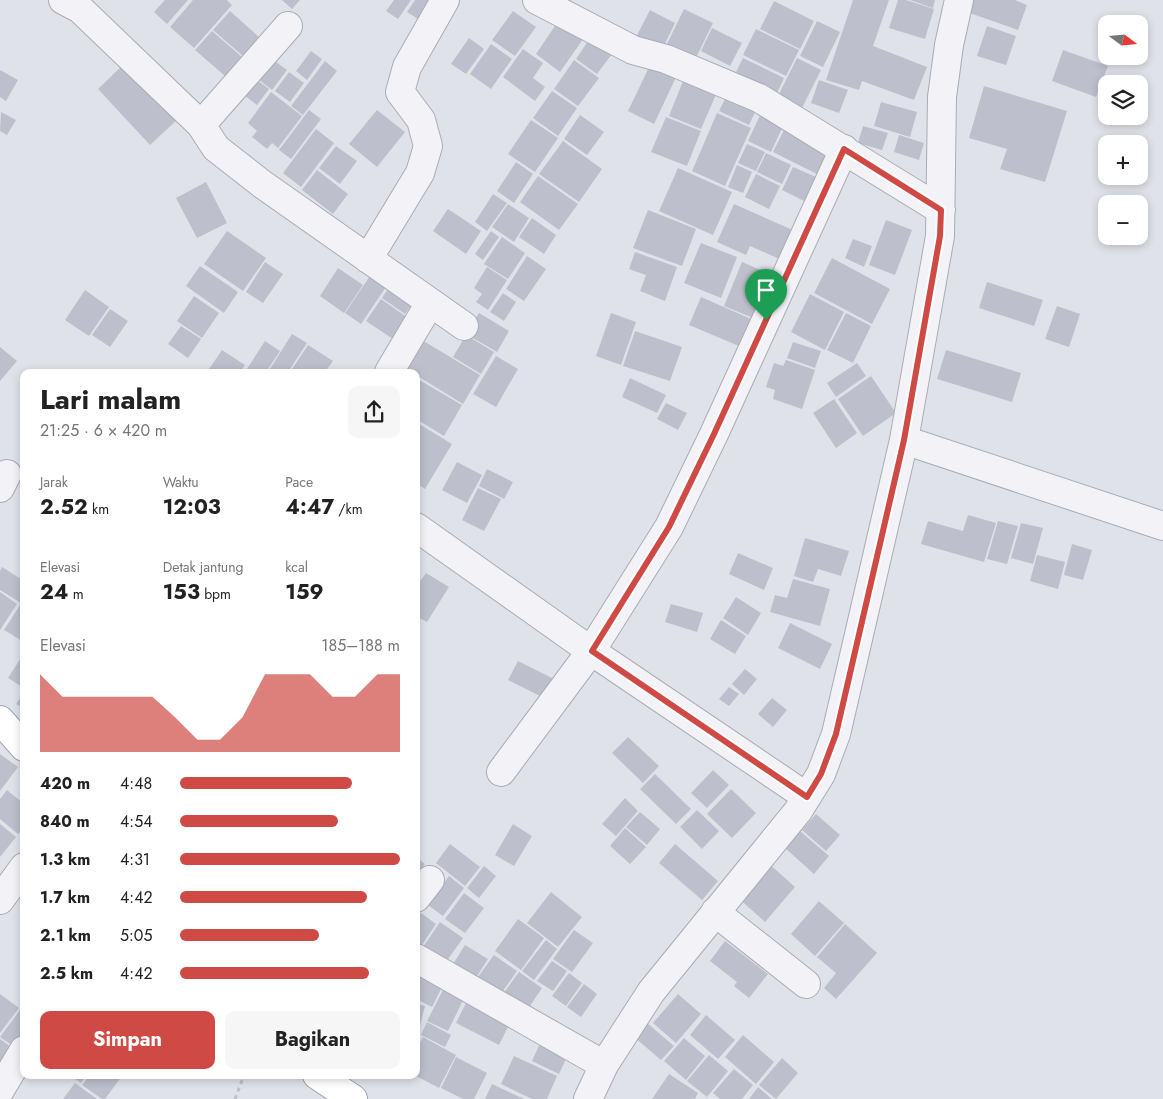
<!DOCTYPE html>
<html lang="id">
<meta charset="utf-8">
<style>
:root{--surface:#fff;--page:#f6f6f6;--text:#222;--muted:#767676;--accent:#cf4a44}
body{margin:0;font-family:Jost,sans-serif;background:var(--page);color:var(--text);height:100vh;display:flex;flex-direction:column;font-size:19px;white-space:nowrap}
*{box-sizing:border-box;margin:0}
p{font-size:16px;color:var(--muted)}
.icon{flex:none;width:28px;height:28px;fill:none;stroke:currentColor;stroke-width:2;stroke-linecap:round;stroke-linejoin:round}
.map{position:relative;flex:1;overflow:hidden}
.drawer{position:absolute;left:20px;top:369px;width:400px;height:710px;display:flex;flex-direction:column;background:var(--surface);border-radius:10px;box-shadow:0 2px 8px #0003}
.drawer>*{flex:none}
.needle{width:32px;rotate:106deg}
.tools{position:absolute;left:1098px;top:15px;display:grid;gap:10px}
.tools a{display:grid;place-items:center;width:50px;height:50px;border-radius:10px;background:var(--surface);box-shadow:0 2px 8px #0003;font-size:25px}
.pin{position:absolute;display:grid;place-items:center;width:42px;height:42px;color:#fff;margin:-51px -21px;border-radius:50% 50% 50% 0;rotate:-45deg;box-shadow:0 0 5px #0007}
.pin .icon{rotate:45deg}
.round{display:grid;place-items:center;flex:none;width:52px;height:52px;border-radius:10px;background:var(--page)}
.overview{display:flex;align-items:center;justify-content:space-between;height:85px;padding:0 20px}
h1{font-size:28px;font-weight:700;line-height:38px}
.stats{display:grid;grid-template-columns:repeat(3,1fr);gap:8px;height:85px;padding:5px 20px}
.stats div{display:grid;align-content:center}
.stats b{font-size:21px;font-weight:700}
.stats small{font-size:14px;font-weight:400}
.stats p{font-size:14px}
.chart{height:140px;padding:10px 20px}
.chart p{display:flex;justify-content:space-between}
.chart svg{width:100%;height:90px;margin-top:5px;fill:var(--accent);opacity:.7}
.button{display:flex;gap:10px;margin-top:auto;padding:10px 20px}
.button a{flex:1;height:58px;border-radius:10px;background:var(--accent);color:#fff;font-size:20px;font-weight:700;line-height:58px;text-align:center}
.button a+a{background:var(--page);color:var(--text)}
ul{padding:0 20px;list-style:none;font-size:16px}
li{display:grid;grid-template-columns:80px 60px 1fr;align-items:center;height:38px}
li i{height:12px;border-radius:6px;background:var(--accent)}
.map>svg:first-child{display:block}
.building{fill:#bdc0cc}
.lines{fill:none;stroke-linecap:round;stroke-linejoin:round}
.minor-casing{stroke:#a9abb6;stroke-width:30}
.major-casing{stroke:#9fa4b5;stroke-width:30}
.path{stroke:#bebfc7;stroke-width:3;stroke-dasharray:4 4;stroke-linecap:butt}
.minor{stroke:#f3f3f7;stroke-width:28}
.major{stroke:#fff;stroke-width:28}
.route-casing{stroke:#fff;stroke-width:10}
.route{stroke:#cf4a44;stroke-width:6}
</style>
<div class="map">
<svg width="1163" height="1099" viewBox="0 0 1163 1099">
<rect width="100%" height="100%" fill="#e0e2e9"/>
<path class="building" d="M165,0H188L167,24L154,12Z
M193,0H227L232,5L194,48L170,27Z
M282,0H300L292,9Z
M394,0H411L398,19L386,11Z
M415,0H436L424,23L407,12Z
M853,0H889L873,46L927,67L914,100L862,81L859,90L826,80Z
M898,0H906L934,9L925,39L889,28Z
M910,0H935L933,8Z
M968,0H1015L1027,5L1018,30L964,11Z
M774,1L814,21L800,49L760,29Z
M684,9L713,23L693,64L664,50Z
M650,10L675,23L661,52L635,39Z
M230,11L259,37L243,56L213,30Z
M513,11L536,27L515,56L492,40Z
M561,17L586,35L560,72L536,54Z
M817,21L840,32L823,67L800,56Z
M987,26L1016,36L1006,65L977,56Z
M712,28L742,43L730,66L701,51Z
M756,29L799,50L786,76L743,55Z
M212,31L242,57L225,76L195,50Z
M469,38L484,49L466,74L451,64Z
M590,38L612,54L597,74L576,59Z
M491,44L512,59L491,89L470,74Z
M523,49L543,63L533,78L545,87L535,101L503,77Z
M1063,50L1108,66L1096,97L1052,81Z
M311,51L322,59L307,80L296,71Z
M268,56L287,70L272,90L253,75Z
M743,58L784,78L777,93L736,72Z
M797,58L821,70L800,112L776,100Z
M574,60L599,78L578,106L554,89Z
M325,61L337,71L303,115L291,106Z
M652,61L678,73L654,124L628,111Z
M126,62L178,119L150,145L98,89Z
M0,70L18,80L6,101L0,97Z
M289,72L304,83L290,102L275,91Z
M252,76L269,89L257,105L240,92Z
M685,76L718,90L701,129L669,116Z
M819,80L848,90L839,113L811,103Z
M984,86L1067,111L1045,182L1000,169L1007,149L969,138Z
M552,91L577,108L558,136L533,118Z
M271,92L302,116L278,148L272,143L267,149L252,137L257,131L248,123Z
M728,93L758,106L749,125L719,111Z
M881,102L917,112L910,137L874,126Z
M309,110L321,119L291,159L279,150Z
M377,110L405,132L377,167L349,144Z
M762,111L785,122L771,152L748,141Z
M1,112L16,120L7,135L0,131Z
M717,113L751,128L725,186L692,171Z
M580,115L604,132L587,155L564,139Z
M666,117L701,131L687,166L651,152Z
M531,120L558,138L535,172L508,154Z
M863,126L888,133L882,150L858,143Z
M785,128L837,154L825,178L773,152Z
M316,129L334,143L301,187L283,173Z
M899,135L924,143L919,160L894,152Z
M563,141L602,169L579,202L539,174Z
M747,144L765,152L756,171L738,163Z
M336,146L357,161L340,184L319,168Z
M766,153L791,165L782,184L757,172Z
M516,162L533,174L514,203L497,191Z
M737,165L752,172L743,193L728,187Z
M793,167L816,177L804,201L782,190Z
M678,168L732,192L713,235L659,211Z
M317,170L348,194L333,214L302,190Z
M756,174L780,186L769,209L745,197Z
M538,176L578,204L559,230L520,202Z
M206,182L227,223L197,238L176,198Z
M493,194L507,203L487,231L475,222Z
M508,204L529,218L514,242L492,227Z
M734,204L797,232L784,261L750,246L746,255L717,242Z
M448,209L481,231L466,254L433,231Z
M648,210L696,229L682,266L633,248Z
M532,218L556,235L544,254L519,237Z
M886,220L912,230L895,275L869,265Z
M227,231L266,258L243,291L204,264Z
M491,231L499,237L483,260L475,254Z
M502,237L525,253L508,279L484,264Z
M853,239L872,246L864,267L845,258Z
M701,243L737,257L721,298L684,283Z
M635,252L677,267L665,301L640,291L646,275L629,269Z
M527,256L546,269L524,301L506,289Z
M832,258L890,289L872,324L814,293Z
M265,262L283,274L263,303L246,292Z
M742,262L777,277L758,320L724,306Z
M200,266L238,292L224,313L186,286Z
M487,267L507,280L488,310L476,302L482,294L474,288Z
M338,268L363,285L344,313L320,296Z
M372,273L388,284L361,324L345,313Z
M987,282L1043,300L1034,326L979,308Z
M391,284L415,300L405,314L382,298Z
M85,290L109,307L89,336L65,320Z
M503,293L516,302L504,321L490,312Z
M810,294L844,312L825,350L791,332Z
M194,296L219,313L202,338L177,321Z
M701,297L758,322L746,349L689,325Z
M381,299L408,318L393,339L366,321Z
M1057,306L1080,314L1069,347L1045,339Z
M110,309L128,321L110,347L92,335Z
M479,313L509,331L497,352L466,334Z
M611,313L636,322L621,365L596,356Z
M846,313L871,326L853,363L827,350Z
M181,326L201,339L188,358L168,344Z
M635,331L682,347L670,381L623,366Z
M292,334L307,343L288,372H268Z
M466,335L494,352L481,374L453,357Z
M422,340L480,375L463,404L416,375V372L405,369Z
M265,341L280,351L266,372H245Z
M793,342L821,351L815,368L787,358Z
M308,345L333,361L325,372H290Z
M0,347L17,361L0,381Z
M222,350L245,365L240,372H207Z
M946,350L1021,373L1012,402L937,379Z
M496,356L518,369L496,407L473,394Z
M786,360L815,370L802,409L773,399L775,390L766,387L774,363L783,366Z
M857,363L866,376L836,397L827,383Z
M871,376L896,413L863,436L838,399Z
M416,378L462,405L444,436L416,419Z
M630,378L666,395L657,413L622,397Z
M834,399L857,433L836,448L813,413Z
M666,403L687,413L678,430L657,419Z
M416,422L452,444L425,489L416,483Z
M457,462L482,475L467,503L442,490Z
M487,469L513,482L504,499L479,486Z
M478,488L501,499L484,531L462,520Z
M968,515L996,523L984,562L921,544L928,521L963,531Z
M998,521L1018,526L1007,564L987,559Z
M1021,523L1043,528L1033,564L1011,558Z
M805,538L849,551L841,576L818,569L813,582L794,576Z
M1072,544L1092,550L1083,580L1064,575Z
M738,553L773,568L764,590L729,574Z
M1037,555L1065,562L1058,589L1030,581Z
M2,567L24,581V605L0,590V571Z
M426,573L449,587L427,622L416,616V587Z
M793,579L830,589L820,626L770,612L775,595L787,598Z
M0,592L17,604L0,630Z
M736,597L761,613L748,635L723,618Z
M671,604L703,613L697,632L665,622Z
M20,605L24,607V642L4,630Z
M721,620L746,636L735,654L710,639Z
M790,623L832,644L820,669L778,648Z
M24,653V688L8,678Z
M518,661L558,681L548,700L508,680Z
M745,669L757,679L744,695L732,684Z
M729,687L739,694L729,706L719,699Z
M24,692V709L16,704Z
M772,698L787,710L773,727L758,714Z
M628,737L659,766L643,783L612,753Z
M0,754L18,767L0,791Z
M713,770L729,785L707,808L691,793Z
M655,774L691,809L676,824L640,789Z
M731,789L756,813L732,838L707,814Z
M7,790L24,804V828L18,834L0,819V799Z
M625,798L638,811L616,836L602,824Z
M697,810L719,831L702,849L680,827Z
M640,812L660,829L647,845L626,827Z
M816,814L840,835L826,851L802,830Z
M0,824L16,837L0,857Z
M513,824L532,836L514,866L495,855Z
M625,828L646,847L630,864L610,846Z
M800,831L829,856L814,874L785,848Z
M450,844L480,867L465,886L436,863Z
M675,844L718,881L702,900L659,863Z
M416,857L425,864L416,875Z
M767,862L795,887L765,922L737,897Z
M484,866L496,876L479,898L467,888Z
M449,876L464,888L443,916L428,905Z
M551,892L582,917L558,947L527,923Z
M464,893L484,908L465,933L445,919Z
M819,901L844,923L815,956L791,934Z
M421,913L436,924L418,951L416,949V920Z
M518,919L544,938L521,970L495,951Z
M440,922L463,938L441,969L419,953Z
M845,924L877,953L836,999L824,988L836,973L817,957Z
M574,930L593,943L572,972L553,959Z
M546,940L557,949L534,980L522,971Z
M725,941L768,974L749,998L734,986L737,982L710,961Z
M465,945L488,959L470,987L448,972Z
M494,955L517,971L498,998L475,981Z
M552,961L567,971L553,991L537,981Z
M416,966L445,981L432,1007L416,999Z
M519,972L542,988L524,1015L500,998Z
M569,973L582,983L566,1006L552,996Z
M447,982L467,992L448,1031L427,1021Z
M584,984L597,994L581,1017L567,1007Z
M0,994L19,1008L0,1033Z
M678,994L701,1014L676,1043L653,1023Z
M469,997L512,1019L499,1045L456,1023Z
M416,1004L425,1006L418,1033L416,1032Z
M20,1010L24,1013V1032L13,1046L0,1037Z
M706,1015L735,1040L718,1059L690,1035Z
M427,1022L451,1035L445,1047L421,1035Z
M646,1022L674,1046L661,1060L634,1037Z
M743,1035L774,1062L756,1084L725,1057Z
M423,1037L456,1055L439,1088L416,1076V1051Z
M543,1037L570,1050L559,1074L532,1061Z
M684,1038L705,1056L686,1080L664,1061Z
M0,1039L18,1052L0,1077Z
M709,1055L728,1071L707,1097L687,1081Z
M514,1056L557,1076L547,1099H532L501,1084Z
M456,1057L487,1073L474,1099H463L441,1088Z
M782,1058L798,1073L776,1099L759,1085Z
M734,1069L753,1085L742,1099H720L713,1093Z
M669,1074L698,1093L695,1099H652Z
M70,1075H86L81,1083Z
M90,1075H120L122,1076L105,1099H102L82,1085Z
M75,1083L97,1099H63Z
M492,1084L524,1099H485Z
M758,1087L772,1099H749Z"/>
<g class="lines">
<defs>
<path id="minor" d="M63,0L80,9L201,125L216,148L262,184L464,326
M537,0L633,50L666,59L759,98L941,210
M201,125L288,26
M368,259L420,173L428,146L421,120L400,92L407,67L445,0
M389,372L430,303
M904,440L1163,526
M0,488L7,474
M416,527L591,651L669,527L714,434L844,149
M501,772L591,651L807,797
M416,898L430,880
M0,900L24,867
M715,912L806,984
M416,958L604,1065
M0,1090L24,1050
M588,1099L604,1065L651,992L798,811L821,774L836,734L904,440L940,236L942,97L949,45L959,0"/>
<path id="major" d="M0,720L24,747
M317,1075L353,1099"/>
</defs>
<use href="#minor" class="minor-casing"/>
<use href="#major" class="major-casing"/>
<path class="path" d="M235,1099L244,1075"/>
<use href="#minor" class="minor"/>
<use href="#major" class="major"/>
</g>
<g class="lines">
<defs>
<path id="route" d="M844,149L941,210L940,236L904,440L836,734L821,774L807,797L592,651L669,527L714,434Z"/>
</defs>
<use href="#route" class="route-casing"/>
<use href="#route" class="route"/>
</g>
</svg>
<div class="tools">
<a><svg class="needle" viewBox="-14 -14 28 28"><path d="M0-13l5 13h-10z" fill="#e53935"/><path d="M0 13l5-13h-10z" fill="#767676"/></svg></a>
<a><svg class="icon" aria-label="layers" viewBox="0 0 24 24"><path d="M12 4l9 5-9 5-9-5zM3 14l9 5 9-5"/></svg></a>
<a>+</a>
<a>−</a>
</div>
<div class="pin" style="left:766px;top:320px;background:#1e9e55"><svg class="icon" aria-label="arrive" viewBox="0 0 24 24"><path d="M6 21V4h12l-3 4 3 4H6"/></svg></div>
<section class="drawer">
<div class="overview"><div><h1>Lari malam</h1><p>21:25 · 6 × 420 m</p></div><a class="round"><svg class="icon" aria-label="share" viewBox="0 0 24 24"><path d="M12 15V3M7 8l5-5 5 5M5 13v7h14v-7"/></svg></a></div>
<div class="stats">
<div><p>Jarak</p><b>2.52<small> km</small></b></div>
<div><p>Waktu</p><b>12:03</b></div>
<div><p>Pace</p><b>4:47<small> /km</small></b></div>
</div>
<div class="stats">
<div><p>Elevasi</p><b>24<small> m</small></b></div>
<div><p>Detak jantung</p><b>153<small> bpm</small></b></div>
<div><p>kcal</p><b>159</b></div>
</div>
<div class="chart"><p><span>Elevasi</span>185–188 m</p>
<svg viewBox="0 0 160 44" preserveAspectRatio="none"><path d="M0 44V6L10 17L20 17L30 17L40 17L50 17L60 27L70 38L80 38L90 27L100 6L110 6L120 6L130 17L140 17L150 6L160 6V44z"/></svg>
</div>
<ul>
<li><b>420 m</b>4:48<i style="width:78%"></i></li>
<li><b>840 m</b>4:54<i style="width:72%"></i></li>
<li><b>1.3 km</b>4:31<i style="width:100%"></i></li>
<li><b>1.7 km</b>4:42<i style="width:85%"></i></li>
<li><b>2.1 km</b>5:05<i style="width:63%"></i></li>
<li><b>2.5 km</b>4:42<i style="width:86%"></i></li>
</ul>
<div class="button"><a>Simpan</a><a>Bagikan</a></div>
</section>
</div>
